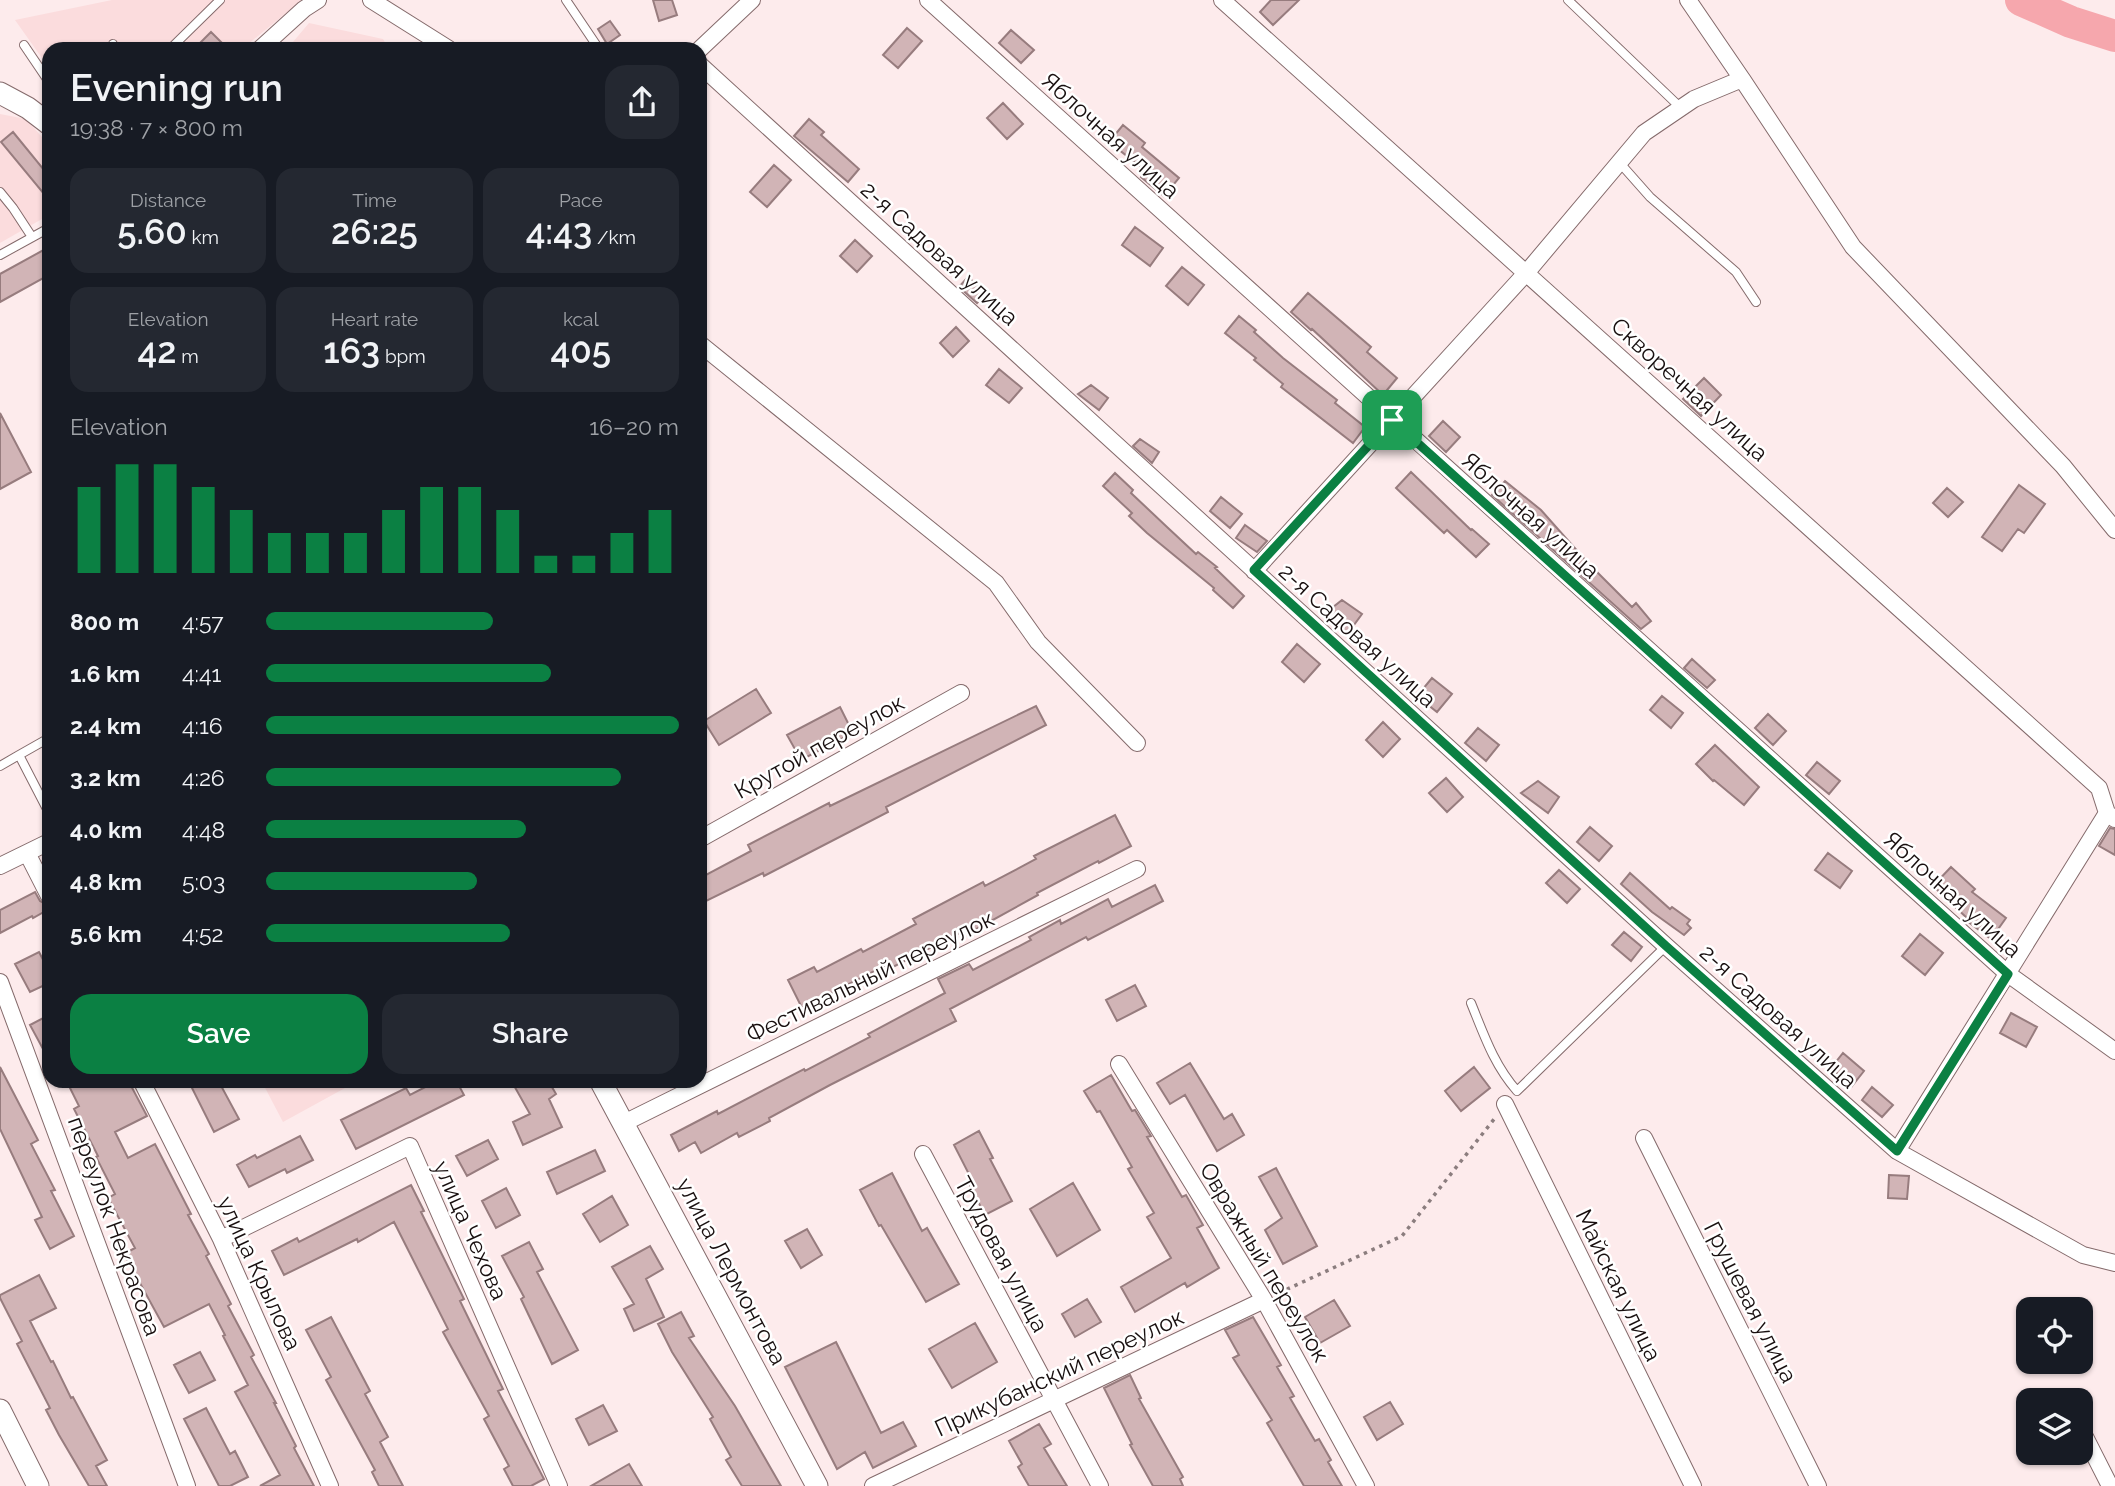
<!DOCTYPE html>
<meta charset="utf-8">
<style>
:root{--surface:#171b24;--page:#242831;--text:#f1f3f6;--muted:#9ea1a6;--accent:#0b8043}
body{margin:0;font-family:Raleway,sans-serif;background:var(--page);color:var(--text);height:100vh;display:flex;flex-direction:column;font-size:26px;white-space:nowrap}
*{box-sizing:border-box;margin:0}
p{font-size:23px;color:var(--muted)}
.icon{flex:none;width:38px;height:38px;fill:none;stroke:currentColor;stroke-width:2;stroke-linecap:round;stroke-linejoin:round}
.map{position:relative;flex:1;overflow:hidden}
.panel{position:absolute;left:42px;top:42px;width:665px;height:1046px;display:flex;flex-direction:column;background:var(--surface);border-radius:21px;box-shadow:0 2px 5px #0004}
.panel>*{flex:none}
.tools{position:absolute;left:2016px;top:1297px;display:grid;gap:14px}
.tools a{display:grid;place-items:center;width:77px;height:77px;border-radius:14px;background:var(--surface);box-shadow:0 2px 5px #0004;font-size:35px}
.pin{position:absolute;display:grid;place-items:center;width:60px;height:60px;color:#fff;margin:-30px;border-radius:14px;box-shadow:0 4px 10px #0006}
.round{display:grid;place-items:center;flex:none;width:74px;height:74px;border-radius:21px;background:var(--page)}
.overview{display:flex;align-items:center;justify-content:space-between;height:119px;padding:0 28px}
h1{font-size:38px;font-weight:600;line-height:52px}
.metrics{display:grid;grid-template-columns:repeat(3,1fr);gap:10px;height:119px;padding:7px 28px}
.metrics div{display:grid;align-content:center;border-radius:18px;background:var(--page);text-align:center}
.metrics b{font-size:35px;font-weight:600}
.metrics small{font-size:19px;font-weight:400}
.metrics p{font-size:19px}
.chart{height:196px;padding:14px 28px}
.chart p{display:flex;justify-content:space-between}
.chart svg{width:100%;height:126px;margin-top:7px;stroke:var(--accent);stroke-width:6}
.primary-button{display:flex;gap:14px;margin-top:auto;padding:14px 28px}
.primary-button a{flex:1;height:80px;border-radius:21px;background:var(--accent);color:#fff;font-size:28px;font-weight:600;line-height:80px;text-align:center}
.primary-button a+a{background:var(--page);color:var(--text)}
ul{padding:0 28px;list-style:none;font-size:23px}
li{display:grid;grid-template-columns:112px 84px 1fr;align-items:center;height:52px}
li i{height:18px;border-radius:9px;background:var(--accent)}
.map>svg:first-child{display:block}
.built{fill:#fbdcdd}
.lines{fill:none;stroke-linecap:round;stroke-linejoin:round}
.river{stroke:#f6a7ad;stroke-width:32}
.building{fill:#d1b4b6;stroke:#977c7e;stroke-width:2}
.service-casing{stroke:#846a6b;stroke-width:10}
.minor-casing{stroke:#846a6b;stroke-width:18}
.tertiary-casing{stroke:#846a6b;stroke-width:23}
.path{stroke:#8b7d7e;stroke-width:3.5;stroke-dasharray:3.5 5;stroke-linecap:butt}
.service{stroke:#fff;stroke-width:8}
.minor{stroke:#fff;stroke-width:16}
.tertiary{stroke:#fff;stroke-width:21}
.route-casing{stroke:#fff;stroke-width:14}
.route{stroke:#0b8043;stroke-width:9}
.labels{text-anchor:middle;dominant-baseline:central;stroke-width:5;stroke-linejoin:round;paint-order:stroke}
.street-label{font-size:23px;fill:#180f0f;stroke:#fff}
</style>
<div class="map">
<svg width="2115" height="1486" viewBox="0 0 2115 1486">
<rect width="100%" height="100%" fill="#fdebec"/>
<path class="built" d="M112,0H302L242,49H49V68L15,20Z
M309,23L383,39L389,49H287Z
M0,114L26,119L49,145V215L0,243Z
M262,1082H356L283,1122Z"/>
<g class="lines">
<path class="river" d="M2021,0L2071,22L2115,36"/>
</g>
<path class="building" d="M653,0H672L677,15L659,21Z
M1271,0H1299L1273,25L1260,12Z
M610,21L620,35L607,44L598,29Z
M907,28L922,41L898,68L883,55Z
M1011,30L1034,50L1021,63L999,43Z
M211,32L228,49H194Z
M1003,103L1023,124L1007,139L987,118Z
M809,119L824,132L821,135L859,169L848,182L794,136Z
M1123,125L1145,143L1142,147L1179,178L1164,196L1141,177L1146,171L1109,142Z
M13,132L49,176V200L1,142Z
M774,165L791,180L767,207L750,192Z
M1135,227L1163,248L1150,266L1122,245Z
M855,240L872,256L857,272L840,256Z
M49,247V275L0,302V274Z
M1182,267L1204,285L1188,305L1166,286Z
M968,277L986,293L977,303L959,287Z
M1308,293L1371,347L1367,352L1397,378L1383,395L1312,329L1311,330L1291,312Z
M1239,316L1256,330L1254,332L1283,358L1337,400L1335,403L1365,427L1353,443L1281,387L1283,384L1254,360L1256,358L1225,333Z
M956,327L969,341L953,357L940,343Z
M999,369L1022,388L1009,403L986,385Z
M1704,378L1721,395L1701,416L1683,399Z
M1091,385L1108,398L1099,410L1078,394Z
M0,413L31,472L0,489Z
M1443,421L1460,437L1446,452L1429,436Z
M1140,439L1159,452L1152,463L1133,446Z
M1411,472L1471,530L1472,529L1489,544L1476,557L1447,530L1444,533L1396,488Z
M1115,473L1133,490L1131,493L1167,527L1196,554L1198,552L1217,567L1215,568L1244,596L1233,608L1213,590L1214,588L1147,533L1129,516L1132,513L1103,486Z
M1505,481L1541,510L1588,563L1632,607L1636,603L1651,621L1641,629L1492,495Z
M2019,485L2045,504L2024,533L2018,529L2002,551L1982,537Z
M1947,488L1963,502L1948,517L1933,503Z
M1221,497L1242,514L1230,528L1210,511Z
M1245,525L1267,541L1257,552L1236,538Z
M1342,600L1362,614L1348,633L1323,615Z
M1297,644L1320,664L1304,682L1282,662Z
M1692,659L1715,680L1707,688L1684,668Z
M1432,678L1452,694L1437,712L1417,696Z
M756,689L771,713L719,745L704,721Z
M1662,696L1683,713L1671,728L1650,710Z
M1036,706L1046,725L886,807L888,812L764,876L763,873L700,904V878L751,851L748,845L829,803L830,806Z
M840,707L853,733L801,760L787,735Z
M1768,714L1786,731L1773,745L1755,728Z
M1383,722L1400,739L1383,757L1366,740Z
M1478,728L1499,745L1486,761L1465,743Z
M1715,745L1759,787L1744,805L1714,780L1713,781L1696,764Z
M1817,762L1840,781L1829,794L1806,775Z
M1446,778L1463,797L1447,812L1429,793Z
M1538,781L1559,797L1548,813L1521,793Z
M1115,815L1131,846L1099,863L1098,861L1037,893L1038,895L971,932L969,928L889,969L886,965L802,1008L788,980L814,967L817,972L861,949L863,952L916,924L913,919L983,882L985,886L1036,859L1034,856Z
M1590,827L1612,846L1599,861L1577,842Z
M2110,828L2115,829V855L2099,846Z
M1828,853L1852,871L1840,888L1815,870Z
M1951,867L1975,889L1972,892L2006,918L1991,939L1967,921L1968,919L1933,886Z
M1559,870L1580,889L1567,903L1546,883Z
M1630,873L1670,909L1672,907L1690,920L1687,924L1691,928L1684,935L1652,912L1621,884Z
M1155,885L1163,901L1088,940L1086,937L950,1009L956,1021L830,1085L769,1118L770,1121L739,1137L737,1133L701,1153L695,1142L679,1151L671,1135L717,1111L718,1114L804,1069L805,1071L870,1037L868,1034L945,993L938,979L969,964L973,970L1031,940L1029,937L1060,920L1061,924L1108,899L1112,907Z
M35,892L40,901L49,906V909L33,918L32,916L0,933V910Z
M1624,932L1642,947L1631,961L1612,945Z
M1920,934L1943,953L1925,975L1902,956Z
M39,952L49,971V983L30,992L15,964Z
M1135,985L1146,1006L1117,1021L1106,1000Z
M2011,1013L2037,1027L2026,1047L2000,1033Z
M49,1015V1060L30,1025Z
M1843,1053L1864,1071L1852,1086L1831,1068Z
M1190,1063L1224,1119L1232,1114L1244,1135L1217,1151L1185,1095L1170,1104L1157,1083Z
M0,1067L38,1140L31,1144L55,1190L51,1191L74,1236L50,1249L35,1220L42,1217L0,1129Z
M1474,1067L1490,1088L1461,1111L1445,1091Z
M1111,1075L1132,1111L1135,1110L1151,1136L1147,1137L1182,1197L1186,1195L1203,1225L1197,1228L1219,1268L1187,1287L1185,1283L1135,1312L1121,1287L1171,1258L1147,1217L1154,1213L1128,1169L1132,1167L1100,1111L1097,1112L1084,1091Z
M67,1082H129L147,1116L115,1132L128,1158L155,1144L191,1214L188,1215L209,1254L206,1256L231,1304L228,1306L254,1355L251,1357L276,1403H274L296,1446L294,1448L314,1486H260L280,1475L235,1392L248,1385L223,1336L225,1335L209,1304L164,1327L124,1254L135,1248L108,1198L115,1194L96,1157L98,1156L74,1109L79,1106Z
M189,1082H219L239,1119L214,1132Z
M435,1082H457L464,1095L356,1149L341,1120L406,1088L410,1095Z
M512,1082H549L556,1094L549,1099L562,1127L523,1145L513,1122L530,1114Z
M1872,1087L1893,1105L1882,1117L1862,1100Z
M979,1131L993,1158L990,1159L1012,1201L985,1215L970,1186L974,1184L954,1145Z
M300,1136L313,1160L287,1173L285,1169L249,1187L237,1165L255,1155L257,1158Z
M488,1140L498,1159L467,1176L456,1156Z
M595,1150L605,1171L557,1194L547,1172Z
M1276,1168L1317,1246L1283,1264L1265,1230L1282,1218L1259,1177Z
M892,1173L922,1231L927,1228L959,1284L926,1302L881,1225L879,1226L860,1190Z
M1889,1175L1909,1176L1907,1199L1888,1198Z
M1073,1183L1100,1230L1057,1256L1030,1209Z
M411,1185L424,1211L421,1212L464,1299L460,1301L503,1389L498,1391L544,1479L531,1486H513L504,1469L509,1466L484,1419L489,1416L443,1332L448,1329L394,1222L358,1242L357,1239L284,1275L272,1251L297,1238L299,1242Z
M506,1188L520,1215L496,1228L482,1201Z
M612,1196L628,1225L600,1242L583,1214Z
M807,1229L822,1255L801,1268L785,1241Z
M529,1242L543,1269L537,1272L578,1350L552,1364L521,1299L524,1297L502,1256Z
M650,1246L663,1269L646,1279L664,1317L634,1331L624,1309L634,1304L612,1267Z
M39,1275L56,1308L30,1321L51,1362L53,1361L71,1398L73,1397L107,1460L96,1466L107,1486H89L59,1435L46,1410L50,1408L17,1344L22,1341L0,1298V1295Z
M1087,1299L1101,1322L1075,1337L1062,1314Z
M1334,1300L1350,1326L1320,1343L1305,1317Z
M681,1312L694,1336L689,1338L735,1406L781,1486H742L726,1460L731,1457L710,1419L713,1417L672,1352L658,1324Z
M331,1317L370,1391L365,1394L388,1437L380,1442L403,1486H379L372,1472L375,1470L326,1380L331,1377L306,1330Z
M1253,1317L1281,1365L1277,1367L1294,1396L1290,1398L1315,1441L1319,1439L1331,1460L1328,1462L1342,1486H1304L1267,1423L1272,1420L1233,1358L1239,1355L1225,1330Z
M975,1323L997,1362L952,1388L929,1349Z
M836,1342L881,1433L903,1422L916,1446L873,1468L865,1452L837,1469L785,1367Z
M200,1352L215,1380L189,1393L174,1365Z
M1130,1375L1141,1398L1139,1399L1183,1477L1180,1479L1183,1486H1153L1130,1445L1132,1444L1104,1388Z
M1390,1402L1403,1424L1377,1440L1364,1417Z
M603,1405L617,1431L589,1445L576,1419Z
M206,1408L230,1454L235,1451L248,1477L230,1486H219L184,1419Z
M1039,1424L1051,1444L1044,1448L1067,1486H1029L1018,1467L1022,1464L1009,1441Z
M629,1464L642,1486H591Z"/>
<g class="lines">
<defs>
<path id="service" d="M566,0L599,49
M1568,0L1681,108
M113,44L115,49
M24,45L49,82
M170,49L220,0
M1619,162L1650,197L1736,272L1756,302
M0,192L13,208L32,237
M0,255L49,228
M49,738L19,755L49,813
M0,766L19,755
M1471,1003C1484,1035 1494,1065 1517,1091L1666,946"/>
<path id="minor" d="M371,0L449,49
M928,0L2008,974L2115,1051
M1222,0L2099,788L2107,813L2115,819
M1688,0L1742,79
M260,49L304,9L318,0
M700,49L752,0
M700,65L1666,946L1897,1151L2083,1255L2115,1263
M700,344L996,583L1038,642L1137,743
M1254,571L1527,272L1644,133L1694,99L1742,79L1853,247L2063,466L2115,530
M700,839L961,693
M27,853L49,896
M0,866L49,842
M0,982L187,1486
M1119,1064L1264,1300L1366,1486
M142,1082L221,1239L330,1486
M1505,1104L1693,1486
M624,1123L1137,869
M1644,1138L1818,1486
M1897,1151L2107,813
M923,1154L1100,1486
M221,1239L410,1146L559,1486
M2081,1429L2110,1486
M873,1486L1264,1300"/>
<path id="tertiary" d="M0,93L28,108L49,124
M601,1082L817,1486
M0,1410L38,1486"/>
</defs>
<use href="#service" class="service-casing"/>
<use href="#minor" class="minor-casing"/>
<use href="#tertiary" class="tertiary-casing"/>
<path class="path" d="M1279,1293L1402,1236L1495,1118"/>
<use href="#service" class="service"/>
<use href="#minor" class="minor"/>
<use href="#tertiary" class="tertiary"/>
</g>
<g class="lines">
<defs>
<path id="route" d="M1392,420L2008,974L1897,1151L1666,946L1254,570Z"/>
</defs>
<use href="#route" class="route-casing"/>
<use href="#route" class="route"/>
</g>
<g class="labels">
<g class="street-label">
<text transform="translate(1111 135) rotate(42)">Яблочная улица</text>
<text transform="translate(940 253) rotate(42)">2-я Садовая улица</text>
<text transform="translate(1690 389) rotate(42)">Скворечная улица</text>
<text transform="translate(1531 515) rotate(42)">Яблочная улица</text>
<text transform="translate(1358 635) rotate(42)">2-я Садовая улица</text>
<text transform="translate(819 746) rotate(-29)">Крутой переулок</text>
<text transform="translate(1953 894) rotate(42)">Яблочная улица</text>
<text transform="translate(870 976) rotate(-26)">Фестивальный переулок</text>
<text transform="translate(1779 1016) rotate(42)">2-я Садовая улица</text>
<text transform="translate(115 1226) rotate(70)">переулок Некрасова</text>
<text transform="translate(471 1230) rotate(66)">улица Чехова</text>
<text transform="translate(1002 1254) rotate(62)">Трудовая улица</text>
<text transform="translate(1265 1262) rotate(59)">Овражный переулок</text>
<text transform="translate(732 1271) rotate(62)">улица Лермонтова</text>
<text transform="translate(260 1273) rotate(65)">улица Крылова</text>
<text transform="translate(1619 1285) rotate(64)">Майская улица</text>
<text transform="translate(1751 1302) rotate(63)">Грушевая улица</text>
<text transform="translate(1059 1372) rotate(-25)">Прикубанский переулок</text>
</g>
</g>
</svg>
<div class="tools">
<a><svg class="icon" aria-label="locate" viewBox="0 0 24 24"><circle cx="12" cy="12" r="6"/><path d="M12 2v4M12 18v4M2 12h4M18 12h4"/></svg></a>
<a><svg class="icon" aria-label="layers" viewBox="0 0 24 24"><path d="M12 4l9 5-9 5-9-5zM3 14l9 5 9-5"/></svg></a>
</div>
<div class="pin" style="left:1392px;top:420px;background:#1e9e55"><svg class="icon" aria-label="arrive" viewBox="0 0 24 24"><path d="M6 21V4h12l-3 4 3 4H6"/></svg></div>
<section class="panel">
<div class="overview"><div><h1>Evening run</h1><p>19:38 · 7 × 800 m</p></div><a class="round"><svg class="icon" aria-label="share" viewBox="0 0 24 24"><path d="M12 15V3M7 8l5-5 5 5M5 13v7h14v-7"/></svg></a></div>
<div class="metrics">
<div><p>Distance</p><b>5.60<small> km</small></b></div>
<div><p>Time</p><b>26:25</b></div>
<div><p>Pace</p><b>4:43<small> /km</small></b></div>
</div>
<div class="metrics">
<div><p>Elevation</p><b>42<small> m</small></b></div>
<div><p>Heart rate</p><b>163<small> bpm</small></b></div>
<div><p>kcal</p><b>405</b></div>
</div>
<div class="chart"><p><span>Elevation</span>16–20 m</p>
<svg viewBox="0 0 160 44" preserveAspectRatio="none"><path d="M5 44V14M15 44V6M25 44V6M35 44V14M45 44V22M55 44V30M65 44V30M75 44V30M85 44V22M95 44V14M105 44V14M115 44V22M125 44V38M135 44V38M145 44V30M155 44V22"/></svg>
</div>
<ul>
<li><b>800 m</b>4:57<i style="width:55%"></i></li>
<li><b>1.6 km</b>4:41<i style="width:69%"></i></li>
<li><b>2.4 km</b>4:16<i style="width:100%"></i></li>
<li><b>3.2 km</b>4:26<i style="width:86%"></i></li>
<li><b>4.0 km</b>4:48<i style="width:63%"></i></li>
<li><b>4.8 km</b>5:03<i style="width:51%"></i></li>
<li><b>5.6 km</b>4:52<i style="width:59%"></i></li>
</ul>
<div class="primary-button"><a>Save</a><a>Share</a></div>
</section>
</div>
